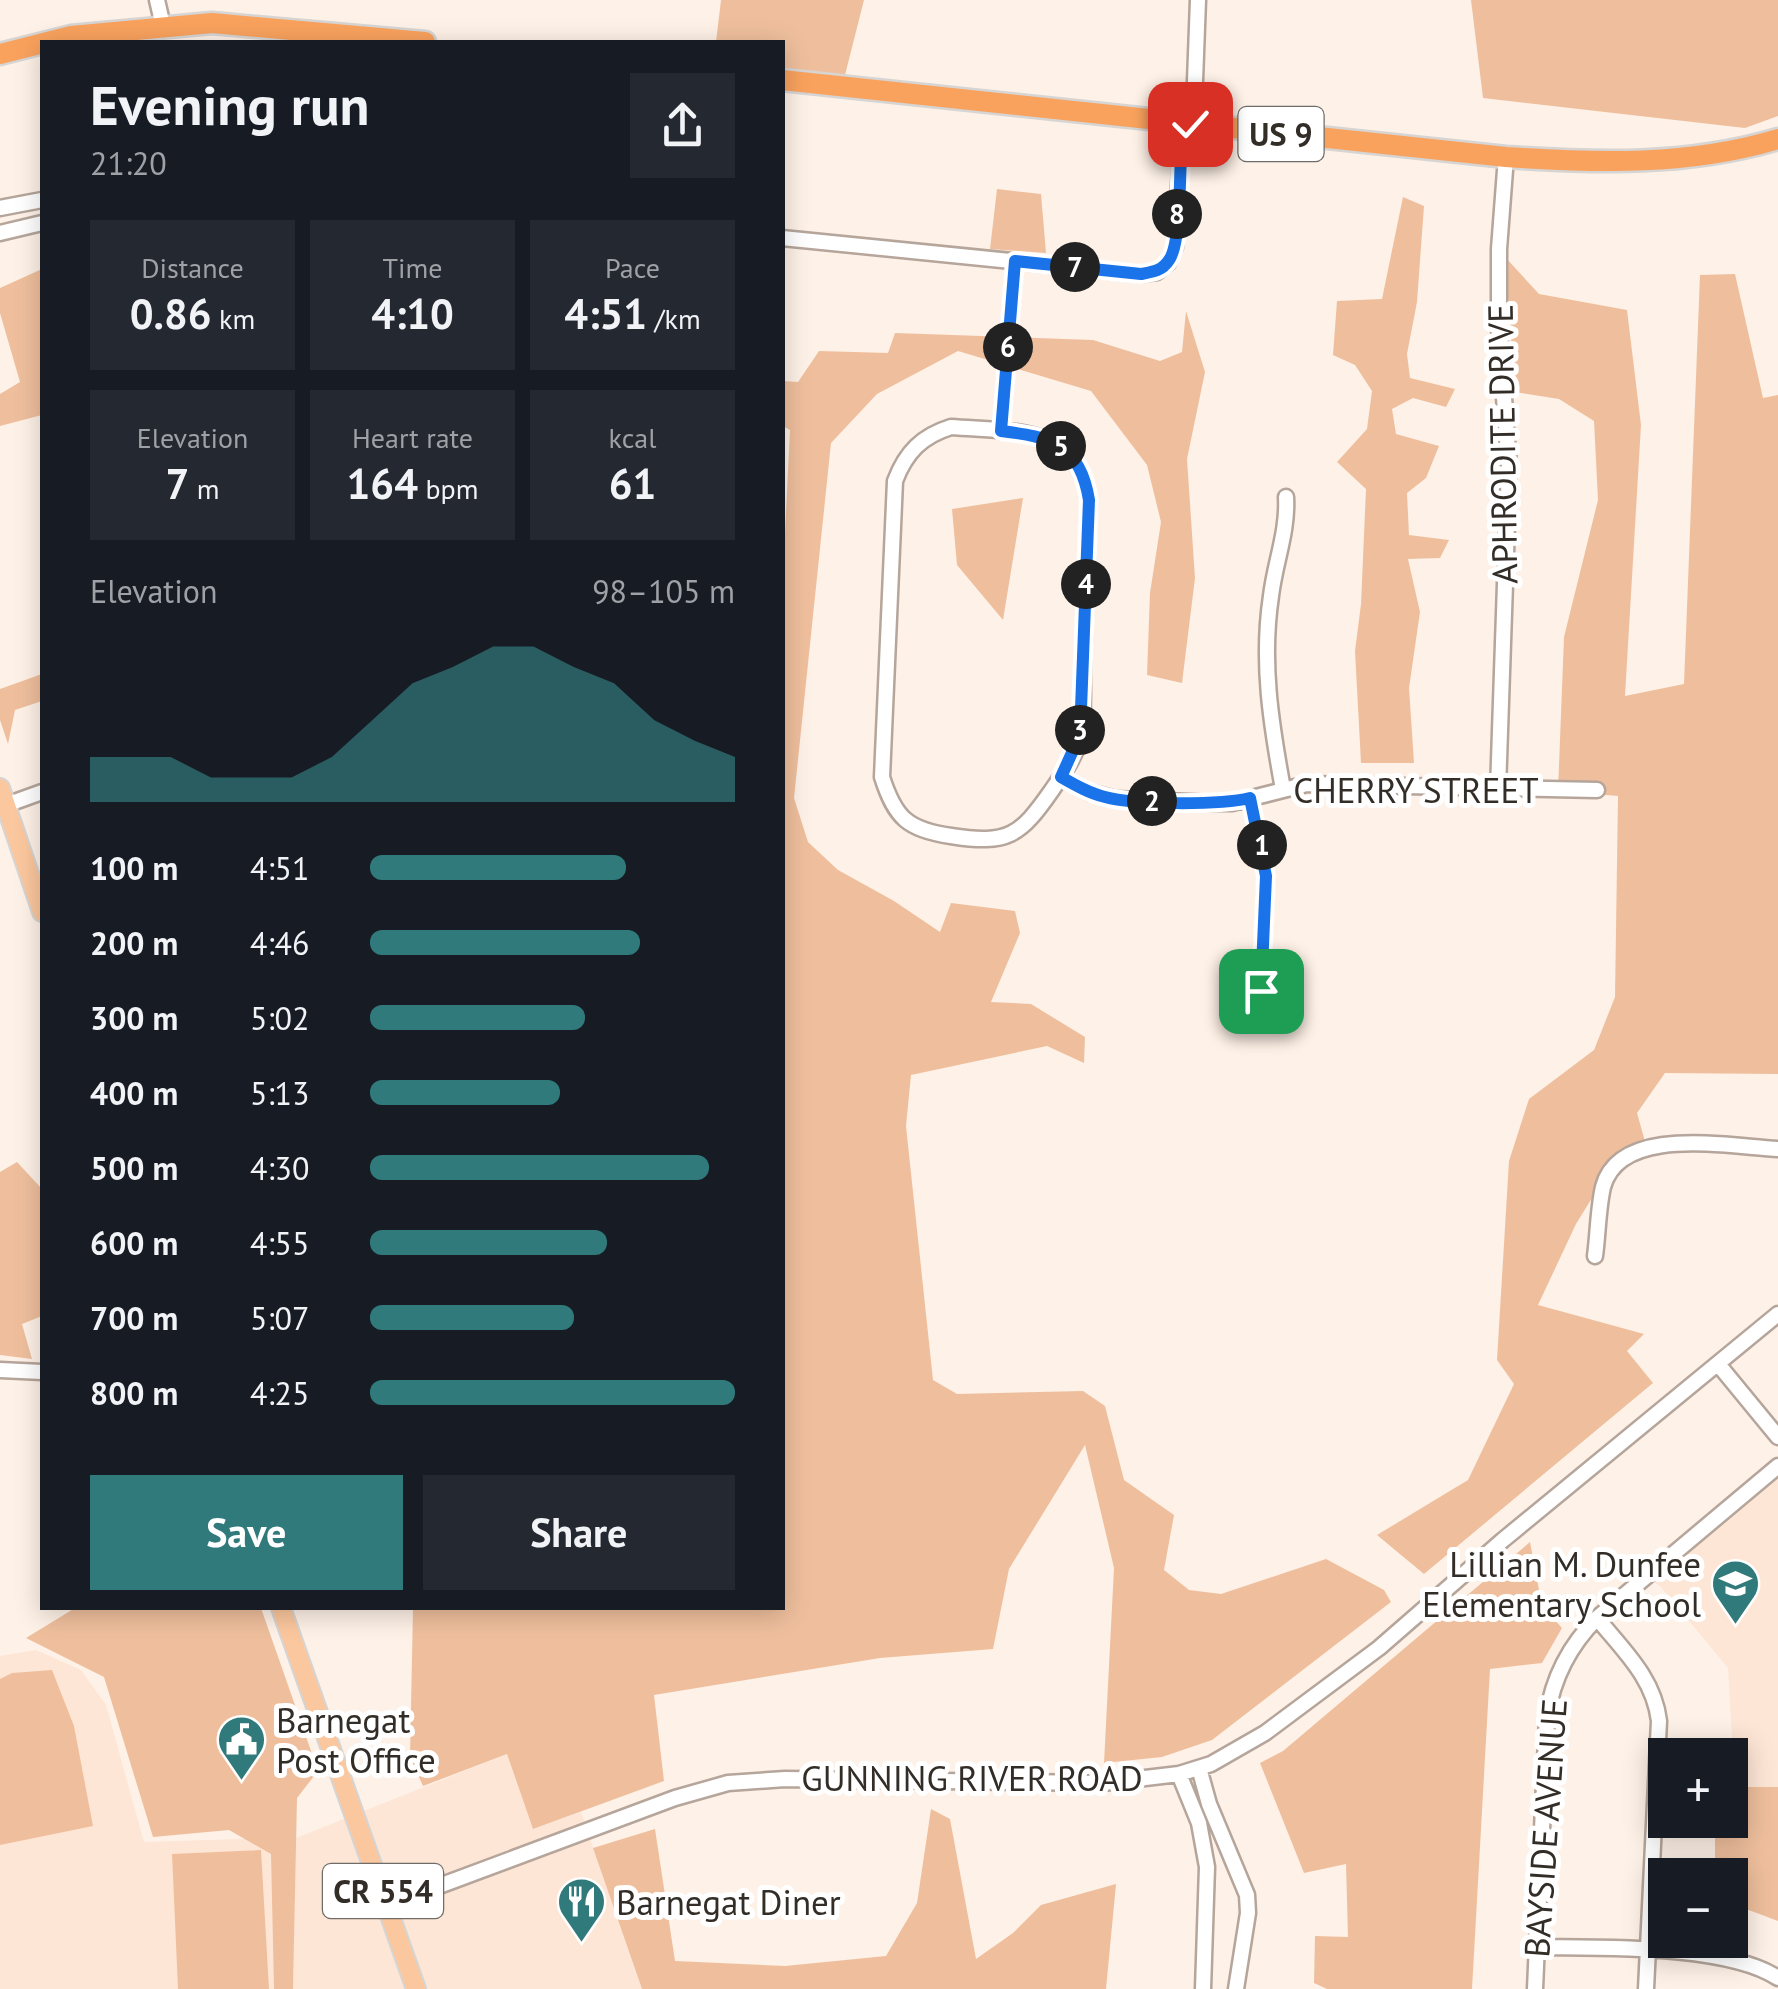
<!DOCTYPE html>
<meta charset="utf-8">
<style>
:root{--surface:#171b24;--page:#242831;--text:#f1f3f6;--muted:#9ea1a6;--accent:#317a7b}
body{margin:0;font-family:"PT Sans",sans-serif;background:var(--page);color:var(--text);height:100vh;display:flex;flex-direction:column;font-size:38px;white-space:nowrap}
*{box-sizing:border-box;margin:0}
p{font-size:32px;color:var(--muted)}
.icon{flex:none;width:55px;height:55px;fill:none;stroke:currentColor;stroke-width:2;stroke-linecap:round;stroke-linejoin:round}
.map{position:relative;flex:1;overflow:hidden}
.side{position:absolute;left:40px;top:40px;width:745px;height:1570px;display:flex;flex-direction:column;background:var(--surface);border-radius:0px;box-shadow:0 5px 25px #0003}
.side>*{flex:none}
.fabs{position:absolute;left:1648px;top:1738px;display:grid;gap:20px}
.fabs a{display:grid;place-items:center;width:100px;height:100px;border-radius:0px;background:var(--surface);box-shadow:0 5px 25px #0003;font-size:50px}
.pin{position:absolute;display:grid;place-items:center;width:85px;height:85px;color:#fff;margin:-42px;border-radius:20px;box-shadow:0 5px 15px #0006}
.km{position:absolute;width:50px;height:50px;margin:-25px;border-radius:50%;background:#222;color:#fff;font-size:28px;line-height:50px;text-align:center}
.round{display:grid;place-items:center;flex:none;width:105px;height:105px;border-radius:0px;background:var(--page)}
.summary{display:flex;align-items:center;justify-content:space-between;height:170px;padding:0 50px}
h1{font-size:55px;font-weight:700;line-height:75px}
.stats{display:grid;grid-template-columns:repeat(3,1fr);gap:15px;height:170px;padding:10px 50px}
.stats div{display:grid;align-content:center;border-radius:0px;background:var(--page);text-align:center}
.stats b{font-size:42px;font-weight:700}
.stats small{font-size:28px;font-weight:400}
.stats p{font-size:28px}
.chart{height:280px;padding:20px 50px}
.chart p{display:flex;justify-content:space-between}
.chart svg{width:100%;height:180px;margin-top:10px;fill:var(--accent);opacity:.7}
.action{display:flex;gap:20px;margin-top:auto;padding:20px 50px}
.action a{flex:1;height:115px;border-radius:0px;background:var(--accent);color:#fff;font-size:40px;font-weight:700;line-height:115px;text-align:center}
.action a+a{background:var(--page);color:var(--text)}
ul{padding:0 50px;list-style:none;font-size:32px}
li{display:grid;grid-template-columns:160px 120px 1fr;align-items:center;height:75px}
li i{height:25px;border-radius:12px;background:var(--accent)}
.map>svg:first-child{display:block}
.built{fill:#fee6d6}
.green{fill:#efbf9d}
.lines{fill:none;stroke-linecap:round;stroke-linejoin:round}
.minor-casing{stroke:#b5a59a;stroke-width:19}
.major-casing{stroke:#d6d5d4;stroke-width:22}
.highway-casing{stroke:#d6d5d4;stroke-width:25}
.minor{stroke:#fff;stroke-width:14}
.major{stroke:#fbc79e;stroke-width:18}
.highway{stroke:#f9a25e;stroke-width:20}
.route-casing{stroke:#fff;stroke-width:20}
.route{stroke:#1a73e8;stroke-width:12}
.labels{text-anchor:middle;dominant-baseline:central;stroke-width:10;stroke-linejoin:round;paint-order:stroke}
.shield{fill:#fff;stroke:#706c68;stroke-width:2.5}
.shield-label{font-size:32px;font-weight:bold;fill:#332d28}
.street-label{font-size:35px;fill:#332d28;stroke:#fff}
.poi-label{font-size:35px;fill:#332d28;stroke:#fff;text-anchor:start}
</style>
<div class="map">
<svg width="1778" height="1989" viewBox="0 0 1778 1989">
<rect width="100%" height="100%" fill="#fef1e7"/>
<path class="built" d="M1778,1475V1787H1735L1728,1668L1660,1586L1651,1580Z
M36,1650L81,1670L106,1705L144,1842L275,1838L284,1989H0V1656Z
M507,1754L533,1829L581,1812L642,1989H293L296,1838Z"/>
<path class="green" d="M721,0H864L845,75L783,69L782,42H716Z
M1471,0H1778V116L1745,128L1483,98Z
M997,189L1041,194L1046,253L990,249Z
M1403,197L1424,206L1417,302L1407,354L1410,378L1455,389L1446,407L1413,398L1392,409L1396,434L1439,446L1426,478L1407,493L1409,535L1449,540L1440,558L1408,559L1420,612L1409,688L1414,763H1361L1355,651L1361,604L1366,489L1337,462L1367,429L1372,391L1355,365L1333,355L1337,301L1382,299Z
M1505,257L1539,294L1627,310L1641,425L1625,696L1684,684L1700,275L1735,274L1763,398L1778,395V1074L1665,1073L1637,1113L1646,1145L1608,1172L1576,1224L1538,1305L1644,1334L1627,1351L1653,1383L1424,1574L1377,1535L1468,1480L1514,1384L1497,1360L1509,1161L1529,1099L1594,1050L1615,997L1618,796L1558,791L1564,637L1598,500L1594,421L1559,399L1515,392Z
M42,269V415L0,426V394L20,382L0,313V288Z
M1186,311L1205,372L1187,459L1195,578L1182,683L1147,675L1150,593L1161,522L1147,465L1091,391L958,351L877,394L831,443L794,798L808,842L838,870L894,901L940,932L951,903L1015,911L1020,933L991,1002L1031,1004L1085,1037L1084,1063L1047,1046L911,1075L906,1126L933,1380L957,1394L1083,1391L1105,1406L1124,1480L1174,1515L1164,1570L1189,1590L1221,1594L1326,1559L1384,1590L1391,1602L1212,1740L1162,1757L1104,1763L1114,1568L1085,1445L1009,1569L993,1649L880,1658L654,1695L664,1781L533,1829L507,1754L423,1786L410,1757L413,1608H782V596L790,430L783,426V381L798,382L819,351L888,353L895,333L1093,340L1160,361L1182,352Z
M1023,498L1003,620L957,565L952,509Z
M42,674V701L15,710L8,744L0,720V689Z
M17,1162L42,1189V1316L22,1324L32,1359L0,1355V1172Z
M1530,1542L1542,1606L1562,1628L1542,1663L1490,1669L1472,1989H1327L1314,1983L1315,1936L1348,1937L1346,1864L1304,1873L1260,1763L1283,1751Z
M75,1608H261L318,1771L297,1798L293,1989H274L271,1854L229,1830L153,1837L104,1677L26,1638Z
M52,1670L74,1726L93,1826L0,1845V1679L12,1673Z
M1730,1787H1778V1921L1730,1903V1875H1715V1820H1730Z
M931,1809L950,1819L976,1959L1013,1933L1041,1905L1116,1884L1106,1989H642L593,1848L655,1829L675,1961L785,1966L886,1956L917,1903Z
M261,1850L269,1989H178L172,1854Z"/>
<g class="lines">
<defs>
<path id="minor" d="M157,0L163,26
M0,208L42,200
M0,233L42,223
M782,238L1141,274L1157,272L1168,263L1175,247L1182,139L1194,108L1198,0
M951,427C1012,432 1077,424 1089,500C1087,553 1085,607 1083,660C1082,685 1085,713 1080,737C1076,756 1063,774 1052,790C1020,836 1008,845 951,836C908,830 895,818 882,777L895,481C906,452 922,436 951,427Z
M1001,431L1015,261
M1061,777L1089,792L1116,799L1214,803H1232L1307,784L1597,790
M1283,789C1271,724 1261,662 1271,596C1275,562 1288,532 1286,497
M1498,790L1509,466L1499,329V249L1506,157
M1250,798L1266,876L1261,991
M6,805L42,792
M1595,1256C1598,1234 1598,1209 1603,1187C1620,1124 1730,1147 1778,1149
M1718,1364L1778,1437
M0,1370L42,1372
M1597,1618C1623,1650 1654,1678 1659,1721L1646,1989
M1199,1768L1209,1804L1247,1895L1248,1913L1236,1989
M1179,1774L1199,1823L1207,1867L1203,1989
M388,1905L675,1798L728,1783L785,1779L1103,1783L1179,1774L1211,1764L1265,1733L1379,1648L1503,1540L1778,1314
M1537,1947C1600,1948 1726,1944 1778,1978
M1535,1989L1547,1716C1553,1677 1569,1646 1597,1618L1778,1466"/>
<path id="major" d="M0,788L42,912
M281,1608L416,1989"/>
<path id="highway" d="M0,54L71,36L212,23L425,42
M782,80L1506,157C1598,163 1688,166 1778,139"/>
</defs>
<use href="#minor" class="minor-casing"/>
<use href="#major" class="major-casing"/>
<use href="#highway" class="highway-casing"/>
<use href="#minor" class="minor"/>
<use href="#major" class="major"/>
<use href="#highway" class="highway"/>
</g>
<g class="lines">
<defs>
<path id="route" d="M1190,124L1182,139C1179,165 1182,243 1169,260C1162,271 1153,272 1141,274L1015,261L1001,431C1051,437 1080,444 1089,500L1080,735L1061,777C1075,785 1089,793 1105,797C1134,805 1221,805 1250,798L1266,876L1261,991"/>
</defs>
<use href="#route" class="route-casing"/>
<use href="#route" class="route"/>
</g>
<defs>
<symbol id="school-pin" viewBox="-11 -11 22 30"><path d="M0 17L-7.5 6A9.5 9.5 0 1 1 7.5 6Z" fill="#317a7b" stroke="#fff"/><path d="M0-5L7-2L0 1L-7-2ZM-4 1L0 2.5L4 1V4Q0 6-4 4Z" fill="#fff"/></symbol>
<symbol id="civic-pin" viewBox="-11 -11 22 30"><path d="M0 17L-7.5 6A9.5 9.5 0 1 1 7.5 6Z" fill="#317a7b" stroke="#fff"/><path d="M-.6-6.5H3V-4.5H.6V-3L4-1V1h2V6H-6V1h2V-1L-.6-3ZM-1.2 2.5V6h2.4V2.5Z" fill="#fff"/></symbol>
<symbol id="restaurant-pin" viewBox="-11 -11 22 30"><path d="M0 17L-7.5 6A9.5 9.5 0 1 1 7.5 6Z" fill="#317a7b" stroke="#fff"/><path d="M-5-6h1v4h1v-4h1v4h1v-4h1v5L-1.5 .5V6h-2V.5L-5-1ZM5-6V6H3V1.5H1.5Q1.5-4 5-6Z" fill="#fff"/></symbol>
</defs>
<g fill-rule="evenodd">
<use href="#school-pin" x="1708" y="1556" width="55" height="75"/>
<use href="#civic-pin" x="214" y="1712" width="55" height="75"/>
<use href="#restaurant-pin" x="554" y="1874" width="55" height="75"/>
</g>
<g class="labels">
<g class="shield">
<rect x="1238.5" y="107" width="85" height="54" rx="8"/>
<rect x="323" y="1864" width="120" height="54" rx="8"/>
</g>
<g class="shield-label">
<text x="1281" y="134">US 9</text>
<text x="383" y="1891">CR 554</text>
</g>
<g class="street-label">
<text transform="translate(1502 444) rotate(-91)">APHRODITE DRIVE</text>
<text x="1416" y="790">CHERRY STREET</text>
<text x="972" y="1778">GUNNING RIVER ROAD</text>
<text transform="translate(1545 1828) rotate(-86)">BAYSIDE AVENUE</text>
</g>
<g class="poi-label">
<text x="1701" y="1564" text-anchor="end">Lillian M. Dunfee<tspan x="1701" dy="40">Elementary School</tspan></text>
<text x="276" y="1720">Barnegat<tspan x="276" dy="40">Post Office</tspan></text>
<text x="616" y="1902">Barnegat Diner</text>
</g>
</g>
</svg>
<div class="fabs">
<a>+</a>
<a>−</a>
</div>
<div class="pin" style="left:1261px;top:991px;background:#1e9e55"><svg class="icon" aria-label="arrive" viewBox="0 0 24 24"><path d="M6 21V4h12l-3 4 3 4H6"/></svg></div>
<div class="pin" style="left:1190px;top:124px;background:#d93025"><svg class="icon" aria-label="check" viewBox="0 0 24 24"><path d="M5 12l5 5 9-10"/></svg></div>
<b class="km" style="left:1262px;top:845px">1</b>
<b class="km" style="left:1152px;top:801px">2</b>
<b class="km" style="left:1080px;top:730px">3</b>
<b class="km" style="left:1086px;top:584px">4</b>
<b class="km" style="left:1061px;top:446px">5</b>
<b class="km" style="left:1008px;top:347px">6</b>
<b class="km" style="left:1075px;top:267px">7</b>
<b class="km" style="left:1177px;top:214px">8</b>
<section class="side">
<div class="summary"><div><h1>Evening run</h1><p>21:20</p></div><a class="round"><svg class="icon" aria-label="share" viewBox="0 0 24 24"><path d="M12 15V3M7 8l5-5 5 5M5 13v7h14v-7"/></svg></a></div>
<div class="stats">
<div><p>Distance</p><b>0.86<small> km</small></b></div>
<div><p>Time</p><b>4:10</b></div>
<div><p>Pace</p><b>4:51<small> /km</small></b></div>
</div>
<div class="stats">
<div><p>Elevation</p><b>7<small> m</small></b></div>
<div><p>Heart rate</p><b>164<small> bpm</small></b></div>
<div><p>kcal</p><b>61</b></div>
</div>
<div class="chart"><p><span>Elevation</span>98–105 m</p>
<svg viewBox="0 0 160 44" preserveAspectRatio="none"><path d="M0 44V33L10 33L20 33L30 38L40 38L50 38L60 33L70 24L80 15L90 11L100 6L110 6L120 11L130 15L140 24L150 29L160 33V44z"/></svg>
</div>
<ul>
<li><b>100 m</b>4:51<i style="width:70%"></i></li>
<li><b>200 m</b>4:46<i style="width:74%"></i></li>
<li><b>300 m</b>5:02<i style="width:59%"></i></li>
<li><b>400 m</b>5:13<i style="width:52%"></i></li>
<li><b>500 m</b>4:30<i style="width:93%"></i></li>
<li><b>600 m</b>4:55<i style="width:65%"></i></li>
<li><b>700 m</b>5:07<i style="width:56%"></i></li>
<li><b>800 m</b>4:25<i style="width:100%"></i></li>
</ul>
<div class="action"><a>Save</a><a>Share</a></div>
</section>
</div>
